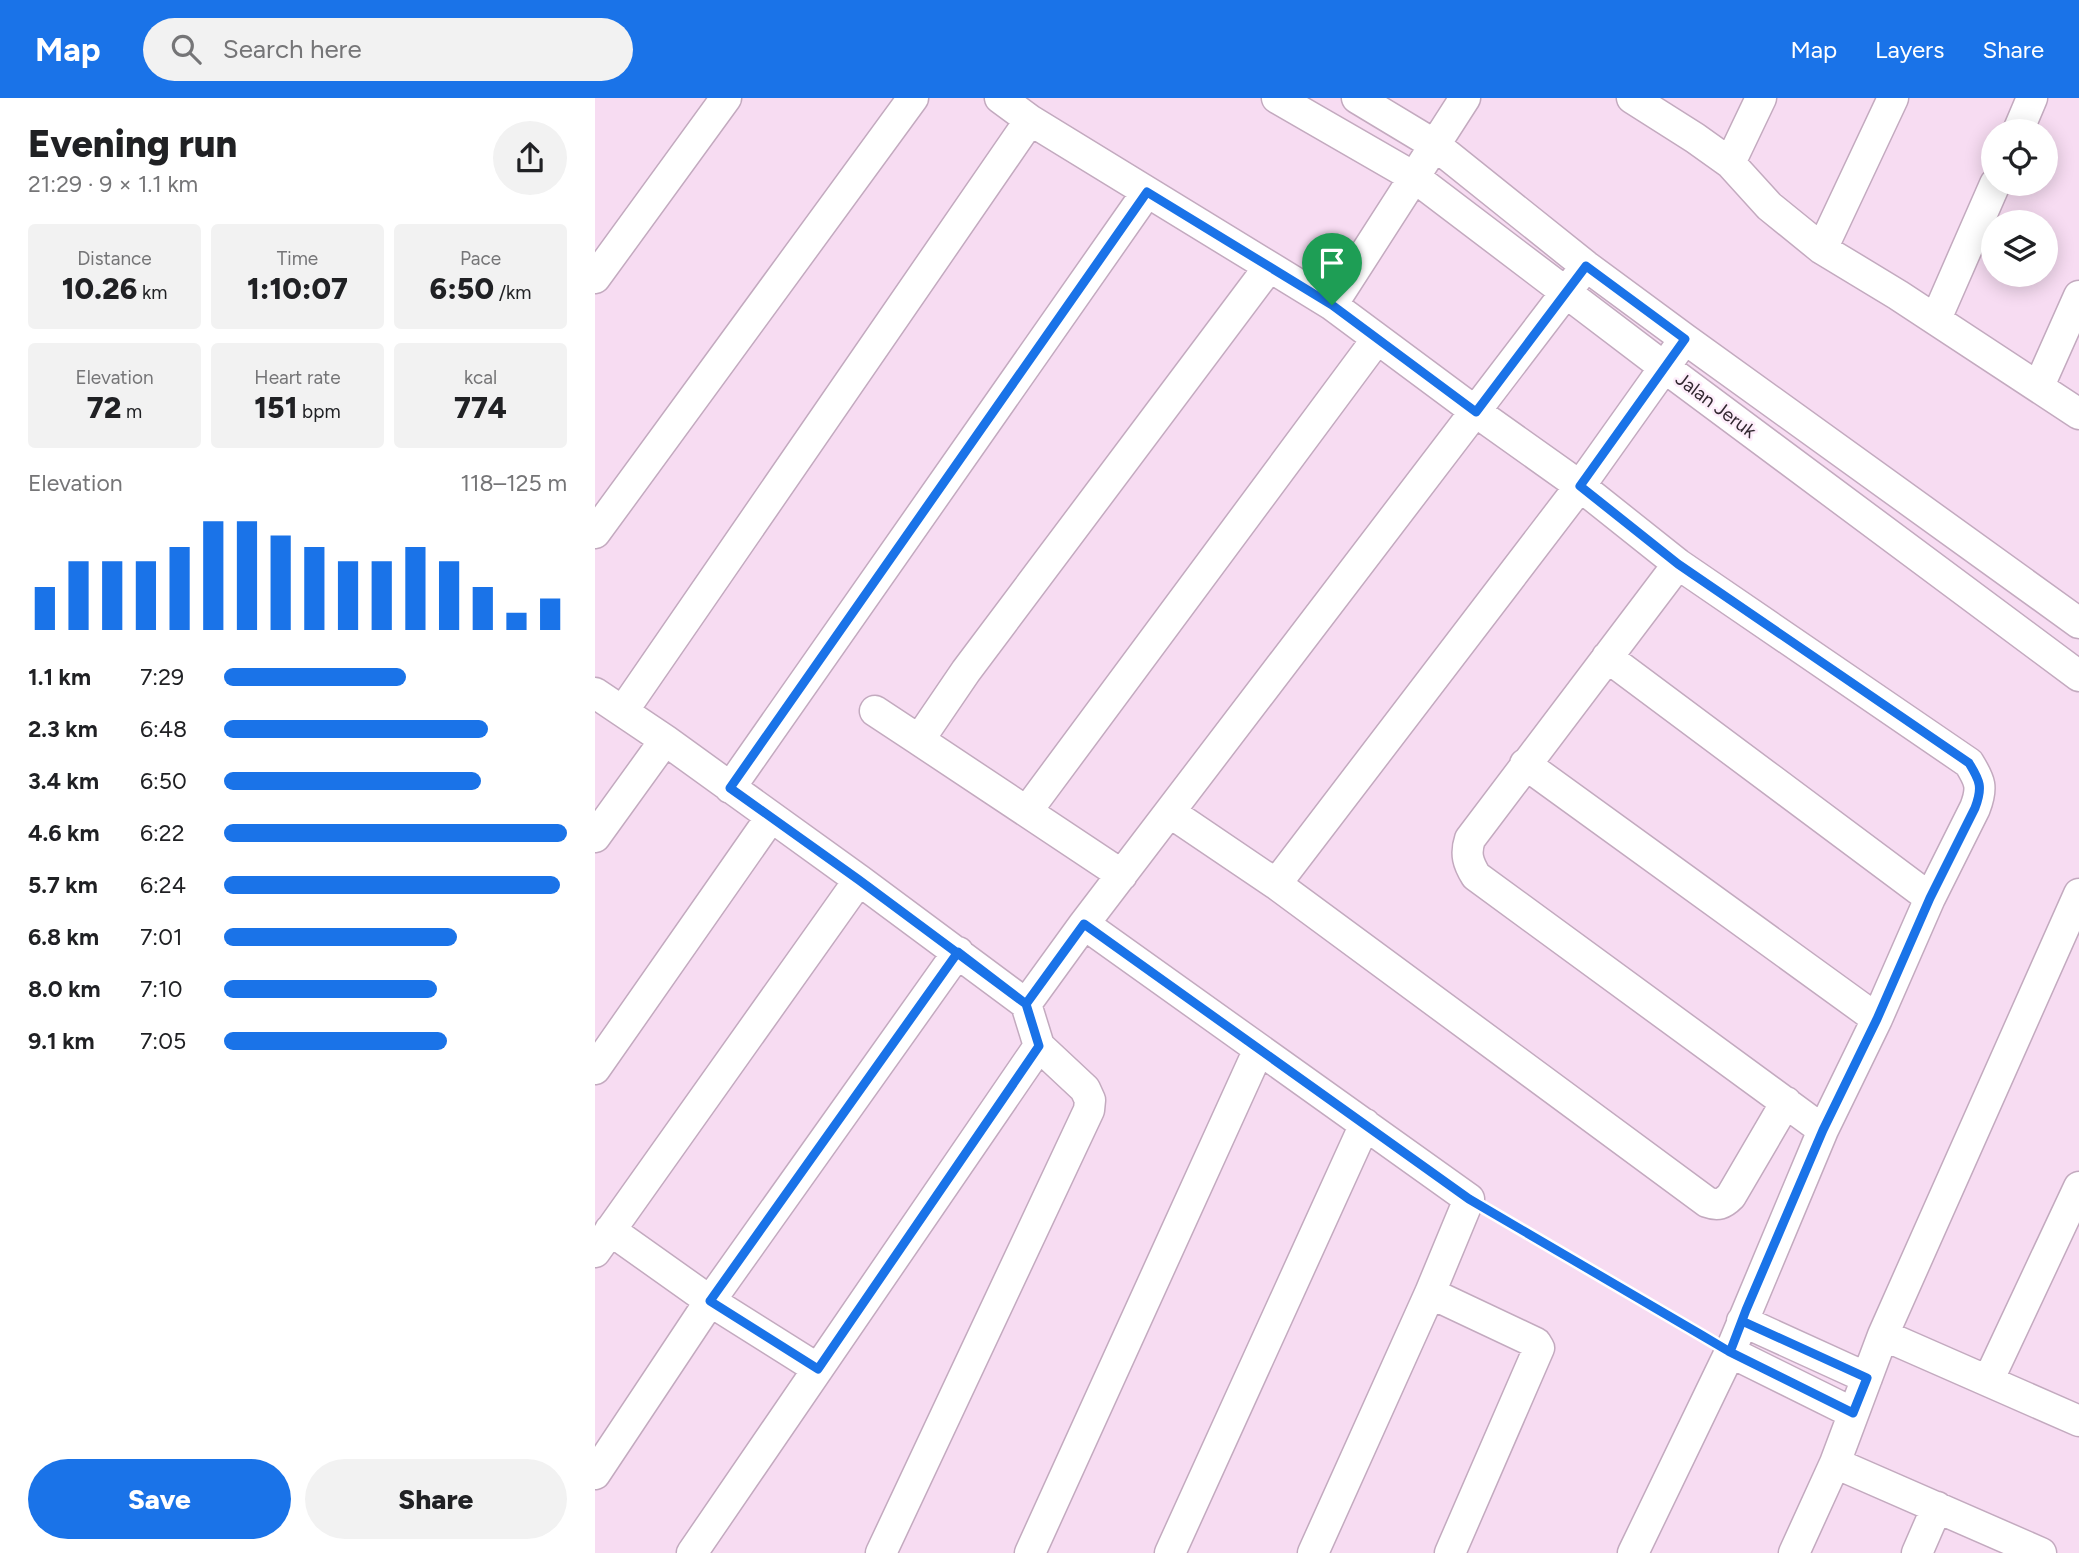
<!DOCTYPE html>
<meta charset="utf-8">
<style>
:root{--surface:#fff;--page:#f2f2f2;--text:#202124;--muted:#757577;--accent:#1a73e8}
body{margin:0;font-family:Figtree,sans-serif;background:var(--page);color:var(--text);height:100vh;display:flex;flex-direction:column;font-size:26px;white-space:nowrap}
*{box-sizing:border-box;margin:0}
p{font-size:23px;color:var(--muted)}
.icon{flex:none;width:38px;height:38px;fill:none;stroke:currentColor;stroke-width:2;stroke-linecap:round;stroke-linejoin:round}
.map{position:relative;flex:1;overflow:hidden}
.panel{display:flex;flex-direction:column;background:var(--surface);width:595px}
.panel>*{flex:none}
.fabs{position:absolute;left:1386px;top:21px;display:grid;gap:14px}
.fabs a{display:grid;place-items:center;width:77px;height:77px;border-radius:50%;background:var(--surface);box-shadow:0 4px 18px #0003;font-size:35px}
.pin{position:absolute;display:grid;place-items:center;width:60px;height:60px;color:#fff;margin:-72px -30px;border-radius:50% 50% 50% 0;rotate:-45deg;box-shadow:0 0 7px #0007}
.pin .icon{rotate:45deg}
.round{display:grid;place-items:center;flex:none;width:74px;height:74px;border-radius:37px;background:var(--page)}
.head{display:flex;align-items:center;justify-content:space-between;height:119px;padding:0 28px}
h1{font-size:38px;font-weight:800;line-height:52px}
.stats{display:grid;grid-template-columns:repeat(3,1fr);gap:10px;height:119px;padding:7px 28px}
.stats div{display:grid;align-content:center;border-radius:7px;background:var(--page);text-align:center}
.stats b{font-size:30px;font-weight:800}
.stats small{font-size:19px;font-weight:400}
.stats p{font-size:19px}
.chart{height:196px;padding:14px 28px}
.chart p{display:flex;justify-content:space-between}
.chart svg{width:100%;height:126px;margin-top:7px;stroke:var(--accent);stroke-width:6}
.action{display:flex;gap:14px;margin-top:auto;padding:14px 28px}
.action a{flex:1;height:80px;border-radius:42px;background:var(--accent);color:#fff;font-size:28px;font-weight:800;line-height:80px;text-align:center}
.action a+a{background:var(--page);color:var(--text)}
ul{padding:0 28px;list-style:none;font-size:23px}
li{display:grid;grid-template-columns:112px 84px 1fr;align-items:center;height:52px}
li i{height:18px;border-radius:9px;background:var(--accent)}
header{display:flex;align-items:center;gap:42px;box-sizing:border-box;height:98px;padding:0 35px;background:var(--accent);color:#fff}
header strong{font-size:33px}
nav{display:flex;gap:38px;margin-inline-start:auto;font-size:24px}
.search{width:490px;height:63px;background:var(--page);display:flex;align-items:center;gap:18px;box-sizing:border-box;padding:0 24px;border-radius:38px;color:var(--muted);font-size:26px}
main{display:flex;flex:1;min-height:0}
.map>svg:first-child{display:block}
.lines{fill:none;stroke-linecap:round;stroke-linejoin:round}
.street-casing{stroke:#c3aabf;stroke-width:33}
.path{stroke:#bca6b8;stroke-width:4.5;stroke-dasharray:5 5;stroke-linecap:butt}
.street{stroke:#fff;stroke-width:30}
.route-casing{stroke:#fff;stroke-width:14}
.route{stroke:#1a73e8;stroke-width:9}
.labels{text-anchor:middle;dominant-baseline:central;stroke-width:5;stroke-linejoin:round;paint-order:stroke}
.street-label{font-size:19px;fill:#322830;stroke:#fdedfa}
</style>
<header>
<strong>Map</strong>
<div class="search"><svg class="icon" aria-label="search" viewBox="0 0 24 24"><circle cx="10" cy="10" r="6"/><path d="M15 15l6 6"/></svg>Search here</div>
<nav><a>Map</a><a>Layers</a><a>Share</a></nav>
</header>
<main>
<section class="panel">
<div class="head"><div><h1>Evening run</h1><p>21:29 · 9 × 1.1 km</p></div><a class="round"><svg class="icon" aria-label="share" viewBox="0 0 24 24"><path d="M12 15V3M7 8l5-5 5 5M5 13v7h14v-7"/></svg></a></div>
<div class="stats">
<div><p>Distance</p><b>10.26<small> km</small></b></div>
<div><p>Time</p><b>1:10:07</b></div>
<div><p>Pace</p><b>6:50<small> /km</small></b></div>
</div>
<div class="stats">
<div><p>Elevation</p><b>72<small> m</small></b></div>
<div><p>Heart rate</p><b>151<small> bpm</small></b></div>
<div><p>kcal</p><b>774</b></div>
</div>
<div class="chart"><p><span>Elevation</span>118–125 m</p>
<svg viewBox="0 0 160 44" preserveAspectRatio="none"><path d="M5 44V29M15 44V20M25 44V20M35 44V20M45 44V15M55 44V6M65 44V6M75 44V11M85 44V15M95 44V20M105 44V20M115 44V15M125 44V20M135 44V29M145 44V38M155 44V33"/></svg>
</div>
<ul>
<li><b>1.1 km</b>7:29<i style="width:53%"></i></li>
<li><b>2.3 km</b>6:48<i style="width:77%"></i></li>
<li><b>3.4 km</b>6:50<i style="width:75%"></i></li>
<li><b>4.6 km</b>6:22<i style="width:100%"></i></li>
<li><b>5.7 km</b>6:24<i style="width:98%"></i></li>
<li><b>6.8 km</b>7:01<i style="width:68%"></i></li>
<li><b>8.0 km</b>7:10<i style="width:62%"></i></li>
<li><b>9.1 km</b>7:05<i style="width:65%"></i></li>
</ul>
<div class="action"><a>Save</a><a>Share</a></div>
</section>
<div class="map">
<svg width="1484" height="1455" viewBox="0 0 1484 1455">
<rect width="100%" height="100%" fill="#f7dcf2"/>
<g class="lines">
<defs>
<path id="street" d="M405,0L435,22L737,207L881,314L985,388L1083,466L1374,665C1385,683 1388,689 1380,710L1335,800L1282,921L1228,1032L1135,1254L1038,1455
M682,0L819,79L1069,269L1484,578
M762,0L840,47L991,168L1090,241L1484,525
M1037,0L1100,40L1135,65L1166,0
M1423,33L1437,0
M1135,65L1174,108L1227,151L1303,197L1484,316
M1227,151L1298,0
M0,180L131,0
M737,207L870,0
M1341,221L1400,86
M1444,288L1484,198
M0,435L318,0
M1083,466L875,741C870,756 873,765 881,778L1228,1032
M1012,559L1335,800
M0,595L70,642L264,782L431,906L444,948L490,991L495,1002L494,1012L286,1455
M28,613L435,22
M280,613L324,642
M930,666L1282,921
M135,690L552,94
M432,713L782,241
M576,715L681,786L1112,1104C1123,1108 1128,1106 1136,1098L1191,1004
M0,739L70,642
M527,777L324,642L371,573L674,169
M681,786L985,388L1081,253
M489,826L874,1101L835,1195L718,1455
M431,906L489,826L991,168
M0,971L176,719
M15,1132L115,1203L223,1271
M0,1154L264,782
M835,1195L941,1245L944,1250L855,1455
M1147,1223L1272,1280
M1288,1237L1484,1323
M1135,1254L1258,1315
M1393,1283L1484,1089
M1240,1365L1446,1455
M0,1376L115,1203L363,854
M97,1455L444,948
M435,1455L664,951
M575,1455L770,1026
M1199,1455L1240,1365L1288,1237L1484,796
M1322,1455L1342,1409"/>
</defs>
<use href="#street" class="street-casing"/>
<path class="path" d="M900,1116L1110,1239"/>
<use href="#street" class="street"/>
</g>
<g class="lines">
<defs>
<path id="route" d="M737,207L552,94L135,690L264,782L431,906L444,948L223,1271L115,1203L363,854L431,906L489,826L874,1101L1108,1238L1135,1254L1147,1223L1272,1280L1258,1315L1135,1254L1151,1212L1228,1032L1282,921L1335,800L1380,710C1388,689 1385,683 1374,665L1083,466L985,388L1090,241L991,168L881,314L737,207"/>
</defs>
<use href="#route" class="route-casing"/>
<use href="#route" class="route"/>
</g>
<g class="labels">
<g class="street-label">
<text transform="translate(1121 307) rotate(37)">Jalan Jeruk</text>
</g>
</g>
</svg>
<div class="fabs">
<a><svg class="icon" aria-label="locate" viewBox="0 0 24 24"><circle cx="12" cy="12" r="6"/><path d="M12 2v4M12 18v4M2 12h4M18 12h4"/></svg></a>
<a><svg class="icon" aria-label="layers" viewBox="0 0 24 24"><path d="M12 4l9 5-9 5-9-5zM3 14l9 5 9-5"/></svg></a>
</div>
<div class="pin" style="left:737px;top:207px;background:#1e9e55"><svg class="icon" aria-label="arrive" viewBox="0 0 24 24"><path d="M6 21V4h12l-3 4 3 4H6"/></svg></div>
</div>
</main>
